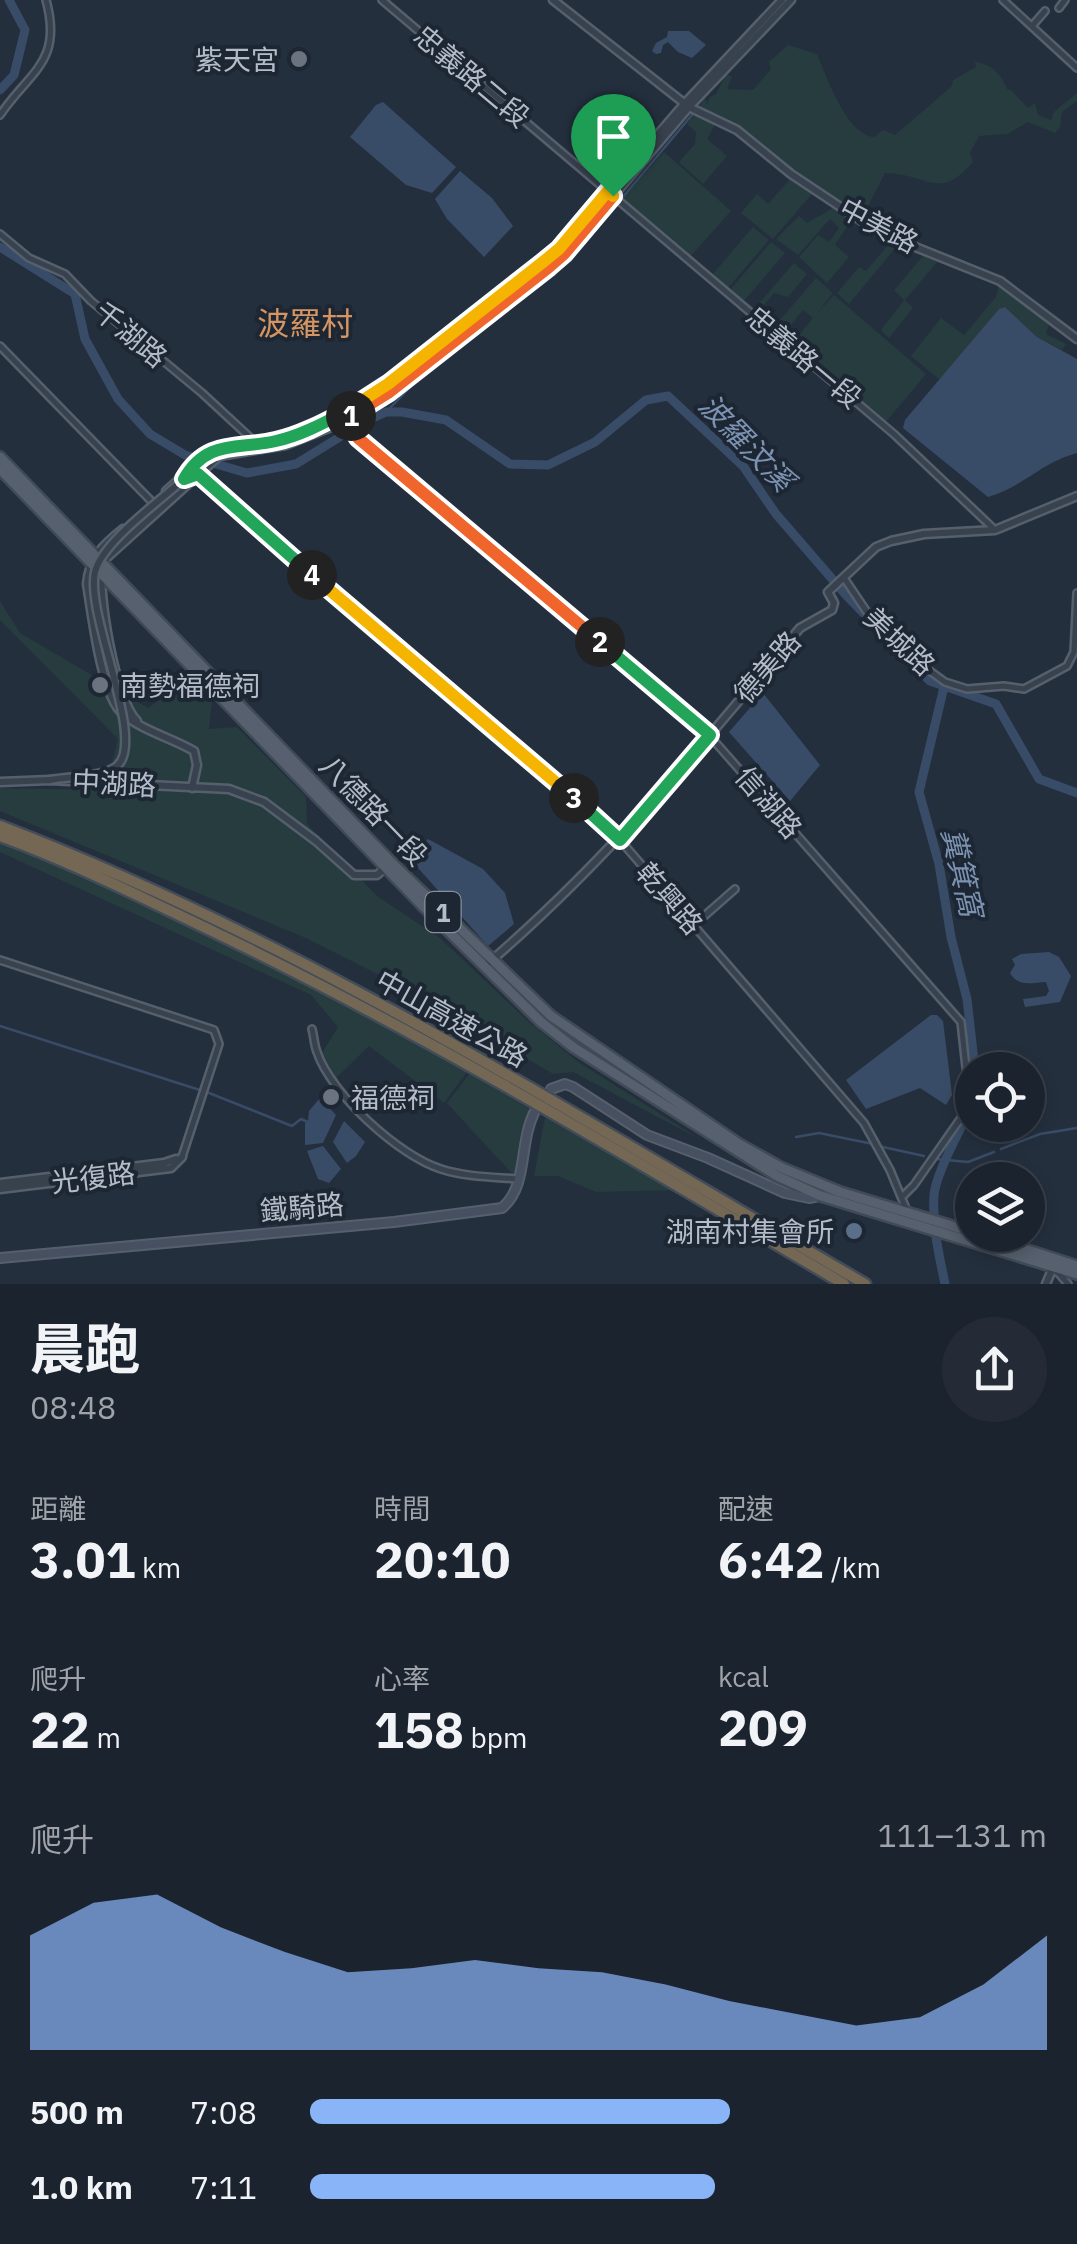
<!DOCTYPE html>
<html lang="zh-TW">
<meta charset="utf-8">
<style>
:root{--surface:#1b232e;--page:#242b36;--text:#f1f3f6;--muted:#a0a4aa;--line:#39404a;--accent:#8ab4f8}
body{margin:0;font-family:"IBM Plex Sans","Noto Sans TC",sans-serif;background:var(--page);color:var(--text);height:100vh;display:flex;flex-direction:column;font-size:38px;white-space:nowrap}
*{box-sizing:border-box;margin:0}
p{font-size:32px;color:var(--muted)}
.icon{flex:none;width:55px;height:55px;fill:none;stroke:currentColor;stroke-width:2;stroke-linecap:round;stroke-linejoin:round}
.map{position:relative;height:1284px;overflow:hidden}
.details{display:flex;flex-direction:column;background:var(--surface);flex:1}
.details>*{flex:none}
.controls{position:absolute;left:955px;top:1052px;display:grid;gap:20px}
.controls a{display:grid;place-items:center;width:90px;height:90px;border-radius:50%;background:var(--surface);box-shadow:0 5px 15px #0003,0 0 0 2px var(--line);font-size:50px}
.pin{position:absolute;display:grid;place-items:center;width:85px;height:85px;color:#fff;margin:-102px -42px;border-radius:50% 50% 50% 0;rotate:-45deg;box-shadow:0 0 10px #0007}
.pin .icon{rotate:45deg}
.km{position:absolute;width:50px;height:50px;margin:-25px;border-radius:50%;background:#222;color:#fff;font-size:28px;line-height:50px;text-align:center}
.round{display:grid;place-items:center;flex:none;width:105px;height:105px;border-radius:52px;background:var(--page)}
.head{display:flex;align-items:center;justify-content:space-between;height:170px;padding:0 30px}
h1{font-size:55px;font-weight:700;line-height:75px}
.figures{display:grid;grid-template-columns:repeat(3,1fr);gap:15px;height:170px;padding:10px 30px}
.figures div{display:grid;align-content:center}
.figures b{font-size:50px;font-weight:700}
.figures small{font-size:28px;font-weight:400}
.figures p{font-size:28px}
.chart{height:280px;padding:20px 30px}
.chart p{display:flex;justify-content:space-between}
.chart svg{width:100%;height:180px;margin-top:10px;fill:var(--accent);opacity:.7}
ul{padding:0 30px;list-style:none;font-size:32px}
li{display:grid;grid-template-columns:160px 120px 1fr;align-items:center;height:75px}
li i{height:25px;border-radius:12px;background:var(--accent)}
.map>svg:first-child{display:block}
.green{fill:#263c3f}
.water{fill:#394c67}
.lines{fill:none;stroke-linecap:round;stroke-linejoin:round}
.stream{stroke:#394c67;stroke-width:2.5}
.river{stroke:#394c67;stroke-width:9}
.minor-casing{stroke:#565f6c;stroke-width:10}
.tertiary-casing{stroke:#565f6c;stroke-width:11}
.secondary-casing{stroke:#565f6c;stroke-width:12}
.primary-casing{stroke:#414a57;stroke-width:14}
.motorway-casing{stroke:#434c59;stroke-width:15}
.minor{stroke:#38414e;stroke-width:5}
.tertiary{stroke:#38414e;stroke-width:6}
.secondary{stroke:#465061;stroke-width:8}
.primary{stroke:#56606e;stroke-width:9}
.motorway{stroke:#746855;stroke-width:10}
.tertiary-bridge-casing{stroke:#565f6c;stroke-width:11;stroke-linecap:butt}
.tertiary-bridge{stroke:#38414e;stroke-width:6}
.split-1-casing{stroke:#fff;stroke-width:20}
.split-2-casing{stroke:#fff;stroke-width:20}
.split-3-casing{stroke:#fff;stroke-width:20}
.split-4-casing{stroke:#fff;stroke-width:20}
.split-5-casing{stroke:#fff;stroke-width:20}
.split-6-casing{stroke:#fff;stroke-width:20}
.split-1{stroke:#f0652b;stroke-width:12}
.split-2{stroke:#f0652b;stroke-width:12}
.split-3{stroke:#22a559;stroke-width:12}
.split-4{stroke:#f5b400;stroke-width:12}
.split-5{stroke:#22a559;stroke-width:12}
.split-6{stroke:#f5b400;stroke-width:12}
.worship-dot{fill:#6b7280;stroke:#1d2633;stroke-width:4}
.service-dot{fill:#5c6f8a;stroke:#1d2633;stroke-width:4}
.labels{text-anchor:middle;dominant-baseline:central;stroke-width:8;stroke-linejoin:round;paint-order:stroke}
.shield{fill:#1d2633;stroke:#878f9c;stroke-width:2.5}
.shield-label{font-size:25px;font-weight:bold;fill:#b4bcc9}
.poi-label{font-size:28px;fill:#b4bcc9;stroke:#1d2633;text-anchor:end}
.street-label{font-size:28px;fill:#b4bcc9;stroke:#1d2633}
.water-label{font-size:30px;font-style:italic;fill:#7c92b1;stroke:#1d2633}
.quarter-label{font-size:32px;fill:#d59563;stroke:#1d2633}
</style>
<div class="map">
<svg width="1077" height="1284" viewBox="0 0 1077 1284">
<rect width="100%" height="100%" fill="#242f3e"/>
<path class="green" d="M788,45L817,54C827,78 847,135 874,137L883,130L895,135L952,86L953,80L976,67L975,62C992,64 1001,74 1007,89L1011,90L1028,108L1035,103L1038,115L1051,120L1054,112L1077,93V101L1062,112L1060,127L1055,133L1028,122L1007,134L979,136L970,153L973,162C938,202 930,174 885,173L862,218L787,167L738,127L700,106L704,96L707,104L710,97L716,94L726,74L732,77L727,89L753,90L771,69L769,62Z
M695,114L715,125L707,139L727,156L703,184L679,162L695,144L696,132L687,124Z
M664,152L731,211L688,259L622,199Z
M790,179L812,194L773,239L741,213L757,194L768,204Z
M833,208L852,219L835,245L849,257L827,283L799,257L818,235L829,242L839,228L830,219L798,255L776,239L799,216L807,223Z
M753,227L769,240L727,289L712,275Z
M771,242L785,253L743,302L730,290Z
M889,244L897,246L849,304L837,293L859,267L866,271Z
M923,256L937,262L905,300L913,308L889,338L881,330L904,300L894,290Z
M794,263L807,274L788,297L774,293L757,314L753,310Z
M816,278L833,293L817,313L834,295L926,374L885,423L792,344L813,318L803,310L782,336L773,328Z
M1000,281L1050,321L1046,334L1066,344L1062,350L1037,337L1005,307L999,309L940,380L911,356L941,318L964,335L996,297Z
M0,601L20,633L148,708L186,681L212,702L209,729L237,727L306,797L307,824L377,896L440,938L530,1023L577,1061L701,1140L573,1072L553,1074L421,996L306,938L0,811V788L105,790L118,739L0,620Z
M0,837L318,986L467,1072L444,1103L369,1046L336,1078L322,1053L338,1027L311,995L0,852Z
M470,1073L531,1110L520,1136L515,1177L447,1103Z
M545,1117L673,1190L596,1192L558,1176H534Z"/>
<path class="water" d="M668,31H689L706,45L692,58L678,52L668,42L663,45L661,53L656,54L652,51L656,43L667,37Z
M383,102L456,167L432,193L406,185L350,137L376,105Z
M460,171L492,198L513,226L484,257L447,219L435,199Z
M1005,307L1037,337L1077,359V453C1040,463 1025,486 988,497L903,428L905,420L999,309Z
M763,693L820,765L790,801L729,732Z
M428,839L483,869L505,893L514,924L488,946L409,858Z
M1049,952L1059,957L1071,976L1060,1002L1025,1007L1023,999L1046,996L1049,991L1046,982C1031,983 1018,987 1010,973L1015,965L1012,959L1021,954Z
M931,1015H937L943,1021L952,1095L946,1105L920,1088L866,1109L846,1080Z
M320,1098L336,1115L323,1143L305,1145V1123L308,1121L309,1111Z
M344,1121L365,1142L356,1156L347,1163L333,1142Z
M323,1146L341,1169L329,1183L318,1179L307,1151Z"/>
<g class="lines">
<path class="stream" d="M622,198L692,115
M597,228L617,204
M558,270L571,259L592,234
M475,333L551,274
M386,412L424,373
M0,1026L209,1093L292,1126L301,1119L308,1122
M796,1137L819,1133L873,1144
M883,1147L924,1156
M1001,1149L1040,1134L1077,1128
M936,1159L968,1162L994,1152"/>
<path class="river" d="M0,90L14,75L25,30L9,0
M0,247L75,294L85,339L118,399L150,434L185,455L247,473L296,464L364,422L386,412H402L446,420L510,464L548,465L595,442L646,400L668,396L743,466L776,514L846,595L930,681L996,704L1039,779L1077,793
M944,687L919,792L939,864L951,937L967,999L975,1070
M945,1284C939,1255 932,1225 934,1195C936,1173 961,1128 972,1106"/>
<defs>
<path id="minor" d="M382,0L895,435L995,530
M1003,0L1077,68
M1059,8L1065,0
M1032,26L1045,11
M0,115C30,71 63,62 46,0
M0,234L29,258L65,274L91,301L202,393L256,443
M0,346L157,507
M346,418L358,438L709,735L961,1022L969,1095L963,1115L914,1185L902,1197
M198,474L406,658L587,808L620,840L864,1123L890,1170L907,1211
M844,578L871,618L923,666L945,682L967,689L1004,686L1024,689L1067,666L1074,652L1077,593
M694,925L735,889
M0,960L214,1030L219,1044L182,1157
M312,1029C314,1036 314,1045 317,1052C331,1094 399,1156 441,1169C465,1177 494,1177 519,1179
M1055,1269L1068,1284"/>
<path id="tertiary" d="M553,0L689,107L737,130L791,174L878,232L1000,281L1077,339
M166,491L211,451L275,441L346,411L388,384L543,262L559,249L685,103L782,0
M123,529C103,545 89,558 87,584C92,613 101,696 123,714C143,731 172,738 194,751L197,765L192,788
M137,721C115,700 97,592 102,562L219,456L286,445L339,424L389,393L549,267L564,254L689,107L791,0
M0,782L50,780L229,789L264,802L316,841L354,875H377L386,867
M485,966C604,864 700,748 800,628L832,610L834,603L828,592L876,547L891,541L924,534L995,530L1077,496
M0,1183L164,1163L176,1159
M0,1189L171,1168L182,1157
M1046,1284L1054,1265"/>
<path id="secondary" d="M551,1089L565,1084L573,1087L647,1135L708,1158L785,1193L809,1198L840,1192
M0,1258L394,1222L502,1208C529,1185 518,1144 535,1111"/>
<path id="primary" d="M0,457L392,863L551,1016L739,1144L782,1168L840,1192L972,1232
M0,469L422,905L541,1022L573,1047L777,1176L821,1196L1077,1274
M981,1235L1077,1266"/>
<path id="motorway" d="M0,826C306,943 583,1121 865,1284
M0,836C71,862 139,896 208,929C427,1034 635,1161 844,1284"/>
</defs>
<use href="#minor" class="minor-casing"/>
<use href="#tertiary" class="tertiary-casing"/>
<use href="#secondary" class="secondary-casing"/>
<use href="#primary" class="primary-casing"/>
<use href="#motorway" class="motorway-casing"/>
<use href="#minor" class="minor"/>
<use href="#tertiary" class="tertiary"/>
<use href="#secondary" class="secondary"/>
<use href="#primary" class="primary"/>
<use href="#motorway" class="motorway"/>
<defs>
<path id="tertiary-bridge" d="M50,780C69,776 102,778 117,766C147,741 85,615 95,572C102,542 160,501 184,479"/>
</defs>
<use href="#tertiary-bridge" class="tertiary-bridge-casing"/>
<use href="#tertiary-bridge" class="tertiary-bridge"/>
</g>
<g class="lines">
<defs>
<path id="split-1" d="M351,416L388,393L549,267L564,254L613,196"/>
<path id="split-2" d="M351,416L346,418L358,438L600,642"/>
<path id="split-3" d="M574,798L620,840L710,735L600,642"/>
<path id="split-4" d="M312,575L574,798"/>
<path id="split-5" d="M312,575L198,474L184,479C207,439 237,450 276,441C299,436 322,424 343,413"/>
<path id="split-6" d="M343,413L388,384L543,262L559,249L608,191L613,196"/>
</defs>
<use href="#split-1" class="split-1-casing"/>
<use href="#split-2" class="split-2-casing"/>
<use href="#split-3" class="split-3-casing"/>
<use href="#split-4" class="split-4-casing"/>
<use href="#split-5" class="split-5-casing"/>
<use href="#split-6" class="split-6-casing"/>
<use href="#split-1" class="split-1"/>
<use href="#split-2" class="split-2"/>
<use href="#split-3" class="split-3"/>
<use href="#split-4" class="split-4"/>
<use href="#split-5" class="split-5"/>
<use href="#split-6" class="split-6"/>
</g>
<g class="worship-dot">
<circle cx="299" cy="59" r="10"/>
<circle cx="100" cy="685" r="10"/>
<circle cx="331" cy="1097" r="10"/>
</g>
<circle class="service-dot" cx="854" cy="1231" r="10"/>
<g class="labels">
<rect class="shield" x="425.5" y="892" width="35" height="40" rx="8"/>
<g class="shield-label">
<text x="443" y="912">1</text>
</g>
<g class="poi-label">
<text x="279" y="59">紫天宮</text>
<text x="120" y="685" text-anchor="start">南勢福德祠</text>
<text x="351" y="1097" text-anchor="start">福德祠</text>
<text x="834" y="1231">湖南村集會所</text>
</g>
<g class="street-label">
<text transform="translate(472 76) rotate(40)">忠義路二段</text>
<text transform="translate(879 225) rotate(28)">中美路</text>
<text transform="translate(131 334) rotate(40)">千湖路</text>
<text transform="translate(804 357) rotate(40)">忠義路一段</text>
<text transform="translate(900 641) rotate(43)">美城路</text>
<text transform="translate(767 667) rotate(-49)">德美路</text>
<text transform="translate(114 783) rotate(3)">中湖路</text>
<text transform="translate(769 802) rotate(49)">信湖路</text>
<text transform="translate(374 810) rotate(46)">八德路一段</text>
<text transform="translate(670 898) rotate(49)">乾興路</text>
<text transform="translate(452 1018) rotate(29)">中山高速公路</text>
<text transform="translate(93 1177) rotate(-7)">光復路</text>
<text transform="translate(302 1207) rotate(-5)">鐵騎路</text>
</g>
<g class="water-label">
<text transform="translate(747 442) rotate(46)">波羅汶溪</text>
<text transform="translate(963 872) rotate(77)">糞箕窩</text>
</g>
<g class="quarter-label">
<text x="305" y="323">波羅村</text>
</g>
</g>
</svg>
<div class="controls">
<a><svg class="icon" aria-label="locate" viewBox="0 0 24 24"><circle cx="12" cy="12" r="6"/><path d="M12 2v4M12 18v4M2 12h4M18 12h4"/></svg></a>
<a><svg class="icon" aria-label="layers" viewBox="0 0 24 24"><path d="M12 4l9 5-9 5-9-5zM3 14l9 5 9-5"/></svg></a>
</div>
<div class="pin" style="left:613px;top:196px;background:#1e9e55"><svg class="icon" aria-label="arrive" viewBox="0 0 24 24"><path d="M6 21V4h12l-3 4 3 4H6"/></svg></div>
<b class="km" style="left:351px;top:416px">1</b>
<b class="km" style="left:600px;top:642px">2</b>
<b class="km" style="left:574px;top:798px">3</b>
<b class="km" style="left:312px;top:575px">4</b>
</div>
<section class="details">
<div class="head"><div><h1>晨跑</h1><p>08:48</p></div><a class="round"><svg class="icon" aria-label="share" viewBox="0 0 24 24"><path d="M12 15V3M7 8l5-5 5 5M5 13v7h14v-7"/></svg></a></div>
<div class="figures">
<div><p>距離</p><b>3.01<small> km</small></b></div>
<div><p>時間</p><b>20:10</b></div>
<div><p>配速</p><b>6:42<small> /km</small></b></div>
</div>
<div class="figures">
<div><p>爬升</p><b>22<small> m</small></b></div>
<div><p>心率</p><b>158<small> bpm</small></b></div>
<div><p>kcal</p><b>209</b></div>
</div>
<div class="chart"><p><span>爬升</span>111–131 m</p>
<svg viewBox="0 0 160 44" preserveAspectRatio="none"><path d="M0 44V16L10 8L20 6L30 14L40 20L50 25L60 24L70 22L80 24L90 25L100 28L110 32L120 35L130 38L140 36L150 28L160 16V44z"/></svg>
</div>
<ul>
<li><b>500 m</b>7:08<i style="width:57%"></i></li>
<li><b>1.0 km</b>7:11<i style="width:55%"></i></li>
</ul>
</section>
